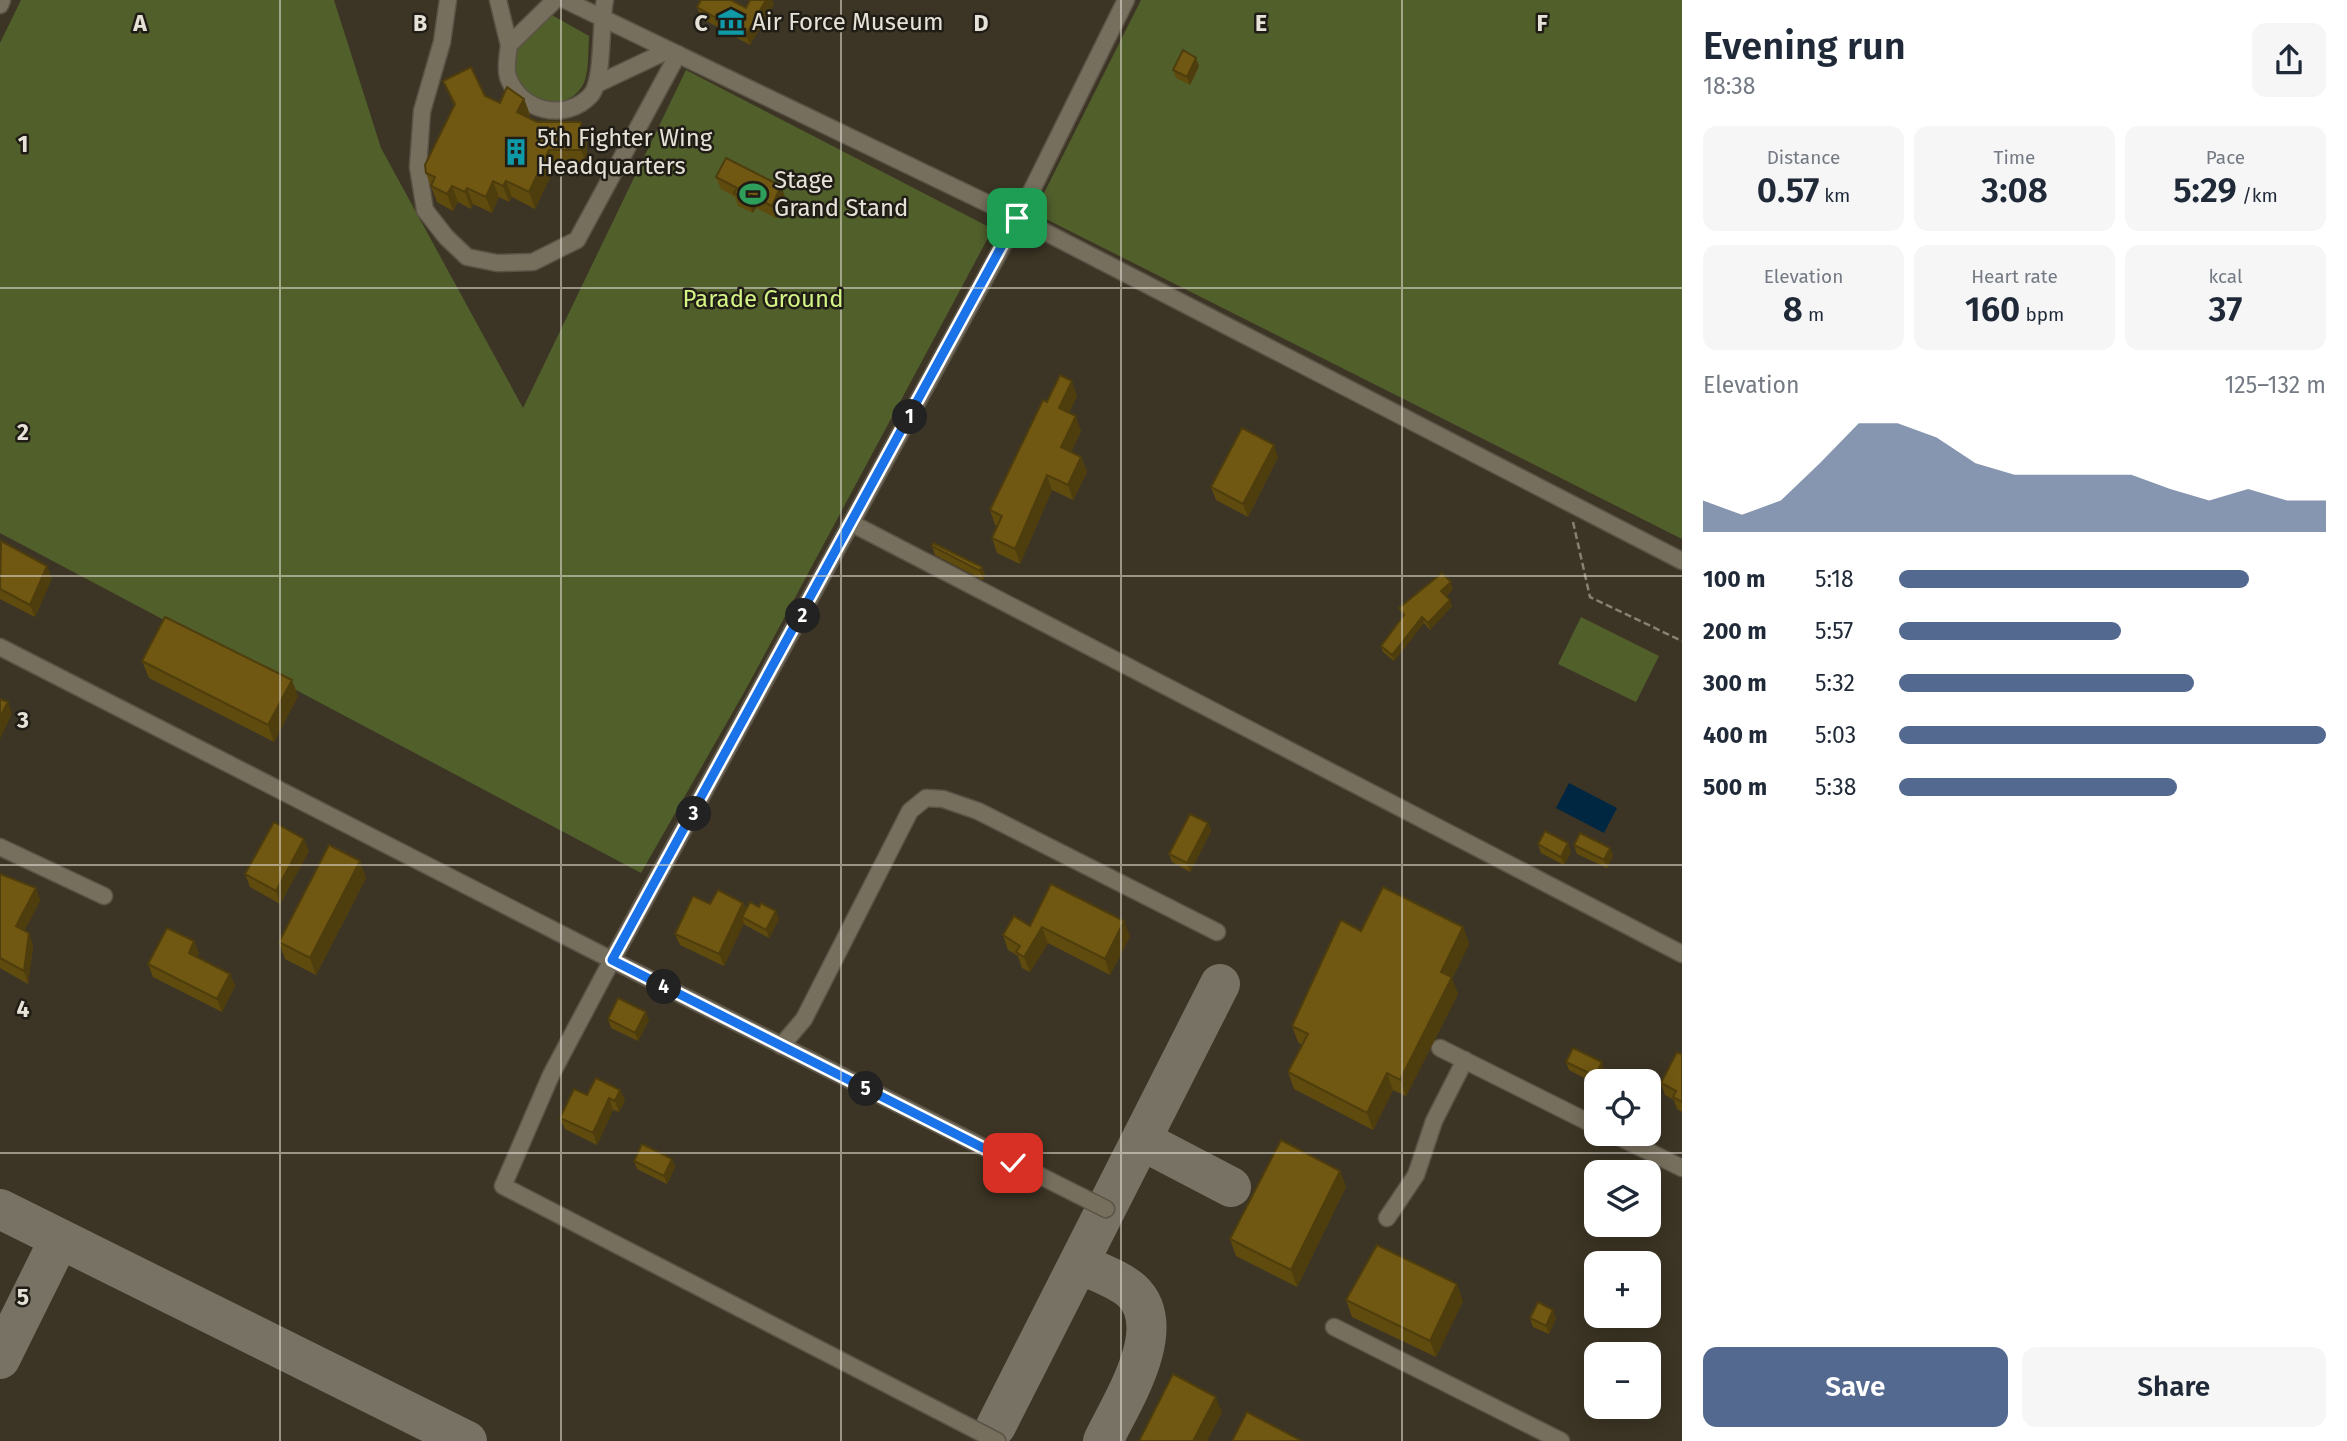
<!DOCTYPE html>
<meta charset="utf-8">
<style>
:root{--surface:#fff;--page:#f6f6f7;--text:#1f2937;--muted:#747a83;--accent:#536990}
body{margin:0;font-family:"Fira Sans",sans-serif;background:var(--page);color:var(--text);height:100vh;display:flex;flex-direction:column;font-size:26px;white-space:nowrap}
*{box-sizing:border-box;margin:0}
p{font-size:23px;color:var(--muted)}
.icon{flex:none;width:38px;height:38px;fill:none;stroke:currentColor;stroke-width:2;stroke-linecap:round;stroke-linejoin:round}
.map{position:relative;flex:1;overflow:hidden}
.side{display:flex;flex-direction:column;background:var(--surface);width:665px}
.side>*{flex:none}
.buttons{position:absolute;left:1584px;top:1069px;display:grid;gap:14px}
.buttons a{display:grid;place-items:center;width:77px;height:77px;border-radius:14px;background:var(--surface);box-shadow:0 4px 18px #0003;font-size:35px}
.pin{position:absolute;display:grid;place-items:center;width:60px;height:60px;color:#fff;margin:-30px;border-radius:14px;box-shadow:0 4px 10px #0006}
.km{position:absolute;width:35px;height:35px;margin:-18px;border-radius:50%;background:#222;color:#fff;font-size:19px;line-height:35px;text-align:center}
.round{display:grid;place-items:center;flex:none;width:74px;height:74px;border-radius:14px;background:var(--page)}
.overview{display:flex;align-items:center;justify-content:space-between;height:119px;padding:0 21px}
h1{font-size:38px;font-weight:600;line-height:52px}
.figures{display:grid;grid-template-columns:repeat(3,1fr);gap:10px;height:119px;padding:7px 21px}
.figures div{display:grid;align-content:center;border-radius:14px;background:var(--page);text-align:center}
.figures b{font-size:35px;font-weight:600}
.figures small{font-size:19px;font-weight:400}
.figures p{font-size:19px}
.chart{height:196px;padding:14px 21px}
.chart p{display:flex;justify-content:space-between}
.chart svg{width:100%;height:126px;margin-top:7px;fill:var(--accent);opacity:.7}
.button{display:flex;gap:14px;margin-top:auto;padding:14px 21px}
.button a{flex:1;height:80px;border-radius:14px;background:var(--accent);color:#fff;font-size:28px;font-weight:600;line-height:80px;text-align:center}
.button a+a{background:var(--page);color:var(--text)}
ul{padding:0 21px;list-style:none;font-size:23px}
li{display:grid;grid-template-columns:112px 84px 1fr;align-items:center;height:52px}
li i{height:18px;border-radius:9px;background:var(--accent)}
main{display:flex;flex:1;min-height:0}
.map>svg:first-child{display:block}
.green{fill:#515f2b}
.water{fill:#002742}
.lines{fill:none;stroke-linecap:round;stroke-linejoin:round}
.taxiway{stroke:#787264;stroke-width:40}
.minor-casing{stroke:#5a5346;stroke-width:19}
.path{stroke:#878174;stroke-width:2.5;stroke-dasharray:7 3.5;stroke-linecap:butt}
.minor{stroke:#776f5d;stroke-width:16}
.wall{fill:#604b0f}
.shaded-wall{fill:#4e3d0d}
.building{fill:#705712;stroke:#4e3d0d;stroke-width:2}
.route-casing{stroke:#fff;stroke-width:14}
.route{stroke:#1a73e8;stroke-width:9}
.grid{fill:none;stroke:#e7e2d8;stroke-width:2;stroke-opacity:0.55}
.labels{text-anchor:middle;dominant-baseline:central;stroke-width:5;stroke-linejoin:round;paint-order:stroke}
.poi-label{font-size:24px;fill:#e7e2d8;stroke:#201d16;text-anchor:start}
.park-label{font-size:24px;fill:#d3f385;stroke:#201d16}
.grid-label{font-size:23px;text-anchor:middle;font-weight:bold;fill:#e7e2d8;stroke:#201d16;stroke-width:5;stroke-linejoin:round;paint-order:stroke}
</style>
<main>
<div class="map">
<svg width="1682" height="1441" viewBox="0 0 1682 1441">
<rect width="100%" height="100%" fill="#3c3525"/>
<path class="green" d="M21,0H334L381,148L523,408L686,70L989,227L988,238L746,689L641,873L0,533V43Z
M1141,0H1682V539L1034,213Z
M550,14L589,36C587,76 592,97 546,106L516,87L511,52Z
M1581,617L1659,656L1636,702L1558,664Z"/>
<path class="water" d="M1569,783L1617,808L1604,833L1556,808Z"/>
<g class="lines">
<path class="taxiway" d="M1141,1140L1231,1187
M0,1209L467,1441
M1079,1263C1094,1271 1119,1279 1132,1291C1171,1328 1121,1403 1103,1441
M0,1359L59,1240
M996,1426L1220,984"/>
<defs>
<path id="minor" d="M448,0L442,42L422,111L418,167L425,210L446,237L467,257L497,263L533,262L577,240L678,54
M498,0L509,45
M555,0L509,45C508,55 505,67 508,77C520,111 565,123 591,95C604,80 600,22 605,0
M565,0L1018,218L1682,561
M0,5L2,0
M597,84L669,50
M853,524L1682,954
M0,647L612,960L551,1075L503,1186L997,1441
M0,847L104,896
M781,1046L804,1019L910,811L926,798L943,799L978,811L1217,932
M1440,1048L1596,1126
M1613,1134L1682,1168
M1106,1209L612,960L1018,218L1126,0
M1387,1218L1416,1175L1434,1121L1465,1060
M1334,1327L1561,1441"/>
</defs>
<use href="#minor" class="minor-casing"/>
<path class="path" d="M1573,522L1590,597L1682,641"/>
<use href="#minor" class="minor"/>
</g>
<path class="wall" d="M774,4L750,45L701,18L697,7L746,8Z
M1199,66L1190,85L1176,78L1173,70Z
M443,81L485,96L500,103L524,99L530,115L528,118L537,122L587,139V166L555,167L535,209L512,197L509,202L499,197L492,213L473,204L471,209L458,202L453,211L437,202L426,173L454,106Z
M716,177L786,199L776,218L756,208L753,213L738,206L735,197L721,189Z
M1077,396L1069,413L1081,431L1071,452L1081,457L1087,472L1073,500L1052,490L1020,564L997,553L992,538L998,526L995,525L990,510L1047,402Z
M1278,457L1248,517L1216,500L1211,487Z
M0,542L52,578L35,617L0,599Z
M932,546L982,567L985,575L983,580L935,555Z
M1453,589L1446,596L1452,606L1430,630L1424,623L1394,661L1383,652L1381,646L1403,617L1399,608Z
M142,661L298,696L274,742L149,678Z
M1208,823L1211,831L1190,872L1172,862L1169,854Z
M1538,844L1571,852L1564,865L1541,853Z
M1574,845L1610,848L1613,856L1607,868L1577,854Z
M309,851L280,904L250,887L245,874Z
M360,861L366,878L316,975L285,959L279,942Z
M0,874L36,888L40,901L24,931L29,933L33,946L28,984L0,968Z
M743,903L746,909L779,919L769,938L745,925L744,923L724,966L680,945L675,934L710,904Z
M1030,926L1130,936L1110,975L1048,943L1030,972L1022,968L1018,956L1008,950L1003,935Z
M1463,927L1469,944L1452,979L1458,994L1406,1096L1393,1090L1373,1130L1294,1089L1288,1072L1302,1045L1298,1042L1292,1026L1361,931Z
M194,941L199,954L197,957L230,974L235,986L222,1012L153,977L148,964Z
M608,1019L649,1020L638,1041L611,1028Z
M1682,1055V1112L1677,1109L1674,1100L1665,1095L1661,1083Z
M1566,1062L1605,1071L1599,1082H1596V1084L1569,1070Z
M620,1090L625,1101L619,1112L613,1110L597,1145L565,1129L560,1118L587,1095Z
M672,1159L675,1167L667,1184L637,1169L634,1161Z
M1340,1171L1346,1187L1297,1287L1236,1256L1230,1239Z
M1346,1300L1463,1301L1436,1357L1352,1317Z
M1530,1318H1556L1549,1334L1533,1327Z"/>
<path class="shaded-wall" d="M766,0H772L774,4L750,45L746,35Z
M1196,58L1199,66L1190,85L1187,77Z
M524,99L530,115L523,128L517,112Z
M581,122L587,139V166L581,150Z
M549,150L555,167L535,209L529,192Z
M493,181L499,197L492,213L486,197Z
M506,181L512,197L509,202L503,186Z
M452,186L458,202L453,211L447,194Z
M781,186L786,199L776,218L772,206Z
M467,188L473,204L471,209L465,192Z
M751,195L756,208L753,213L748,201Z
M1072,381L1077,396L1064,423L1059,408Z
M1076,416L1081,431L1067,462L1061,447Z
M1274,445L1278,457L1248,517L1243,504Z
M1081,457L1087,472L1073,500L1068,485Z
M1047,475L1052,490L1020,564L1015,549Z
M47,566L52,578L35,617L30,605Z
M982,567L985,575L983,580L980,571Z
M1451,582L1453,589L1443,598L1441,591Z
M1450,600L1452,606L1430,630L1428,623Z
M1422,617L1424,623L1394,661L1392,655Z
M292,680L298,696L274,742L268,725Z
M8,702L12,714L0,739V717Z
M1208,823L1211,831L1190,872L1187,863Z
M304,839L309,851L280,904L276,891Z
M1568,843L1571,852L1564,865L1561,857Z
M1610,848L1613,856L1607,868L1604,860Z
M360,861L366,878L316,975L310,958Z
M36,888L40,901L20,939L16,926Z
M743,903L748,914L742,917L744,923L724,966L719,954Z
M776,911L779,919L769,938L766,930Z
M1124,921L1130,936L1110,975L1105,959Z
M1042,927L1048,943L1030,972L1024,957Z
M1463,927L1469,944L1452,979L1458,994L1406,1096L1400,1080L1441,972Z
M29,933L33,946L28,984L24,971Z
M194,941L199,954L193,965L189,953Z
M230,974L235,986L222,1012L217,999Z
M646,1012L649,1020L638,1041L635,1033Z
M1602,1062L1605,1071L1599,1082H1597L1595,1076Z
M1387,1073L1393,1090L1373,1130L1367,1113Z
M620,1090L625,1101L619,1112L615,1101Z
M609,1098L613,1110L597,1145L593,1133Z
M672,1159L675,1167L667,1184L664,1176Z
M1340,1171L1346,1187L1297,1287L1291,1270Z
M1457,1284L1463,1301L1436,1357L1430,1341Z
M1553,1310L1556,1318L1549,1334L1546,1326Z
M1216,1397L1222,1413L1207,1441H1193Z"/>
<path class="building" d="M701,0H731L746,8L750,0H766L746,35L697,7Z
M1183,50L1196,58L1187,77L1173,70Z
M471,67L485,96L500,103L507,87L524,99L517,112L537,122H581V150H549L529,192L506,181L503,186L493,181L486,197L467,188L465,192L452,186L447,194L431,186L435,177L426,173L425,165L455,104L443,81Z
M726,158L781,186L772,206L751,195L748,201L734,193L737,188L716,177Z
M1060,375L1072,381L1059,408L1076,416L1061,447L1081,457L1068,485L1047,475L1015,549L992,538L1002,516L990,510L1043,400L1047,402Z
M1242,428L1274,445L1243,504L1211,487Z
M1,541L47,566L30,605L0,589Z
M933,543L982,567L980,571L932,546Z
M1442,573L1451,582L1441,591L1450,600L1428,623L1422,617L1392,655L1381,646L1404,615L1399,608Z
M165,617L292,680L268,725L142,661Z
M0,699L8,702L0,717Z
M1190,814L1208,823L1187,863L1169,854Z
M274,822L304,839L276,891L245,874Z
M1545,831L1568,843L1561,857L1538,844Z
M1580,833L1610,848L1604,860L1574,845Z
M329,845L360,861L310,958L279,942Z
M0,874L36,888L16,926L29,933L24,971L0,958Z
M1051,884L1124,921L1105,959L1042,927L1024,957L1016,952L1020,946L1003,935L1014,916L1030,926Z
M1383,887L1463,927L1441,972L1452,977L1400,1080L1387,1073L1367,1113L1288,1072L1308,1034L1292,1026L1341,920L1361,931Z
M718,890L743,903L719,954L675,934L693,896L710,904Z
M750,902L759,907L761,903L776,911L766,930L742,917Z
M167,928L194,941L189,953L230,974L217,999L148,964Z
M618,998L646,1012L635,1033L608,1019Z
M1573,1048L1602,1062L1595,1076L1566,1062Z
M1677,1052L1682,1055V1102L1673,1097L1676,1091L1661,1083Z
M596,1078L620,1090L615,1101L609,1098L593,1133L560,1118L574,1089L587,1095Z
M1281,1140L1340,1171L1291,1270L1230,1239Z
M642,1144L672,1159L664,1176L634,1161Z
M1377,1245L1457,1284L1430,1341L1346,1300Z
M1538,1302L1553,1310L1546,1326L1530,1318Z
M1173,1374L1216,1397L1193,1441H1139Z
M1247,1412L1302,1441H1232Z"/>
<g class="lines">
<defs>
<path id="route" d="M1013,1163L612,960L1017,218"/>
</defs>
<use href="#route" class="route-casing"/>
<use href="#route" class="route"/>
</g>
<path class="grid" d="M280,0V1441M561,0V1441M841,0V1441M1121,0V1441M1402,0V1441M0,288H1682M0,576H1682M0,865H1682M0,1153H1682"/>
<defs>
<symbol id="museum-bare" viewBox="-9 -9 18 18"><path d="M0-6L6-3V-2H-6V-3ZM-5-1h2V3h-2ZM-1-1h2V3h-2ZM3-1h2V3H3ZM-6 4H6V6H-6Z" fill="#0f9aa8" stroke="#201d16" stroke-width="2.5" paint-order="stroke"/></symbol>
<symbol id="building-bare" viewBox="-9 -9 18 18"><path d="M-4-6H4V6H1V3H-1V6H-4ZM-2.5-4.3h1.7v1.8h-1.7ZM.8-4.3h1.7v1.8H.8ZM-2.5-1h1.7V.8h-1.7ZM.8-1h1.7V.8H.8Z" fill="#0f9aa8" stroke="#201d16" stroke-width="2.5" paint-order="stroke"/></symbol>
<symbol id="stadium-bare" viewBox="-9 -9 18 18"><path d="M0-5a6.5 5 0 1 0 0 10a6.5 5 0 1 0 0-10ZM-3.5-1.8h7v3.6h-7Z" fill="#2e9e5b" stroke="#201d16" stroke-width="2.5" paint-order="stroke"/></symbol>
</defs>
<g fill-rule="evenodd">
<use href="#museum-bare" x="712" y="3" width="38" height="38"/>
<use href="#building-bare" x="497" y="133" width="38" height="38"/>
<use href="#stadium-bare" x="734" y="175" width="38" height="38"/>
</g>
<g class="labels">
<g class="poi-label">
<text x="752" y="22">Air Force Museum</text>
<text x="537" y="138">5th Fighter Wing<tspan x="537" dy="28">Headquarters</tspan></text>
<text x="774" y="180">Stage<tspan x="774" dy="28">Grand Stand</tspan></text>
</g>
<g class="park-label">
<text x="763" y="299">Parade Ground</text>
</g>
</g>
<g class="grid-label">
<text x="140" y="31">A</text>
<text x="420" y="31">B</text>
<text x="701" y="31">C</text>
<text x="981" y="31">D</text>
<text x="1261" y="31">E</text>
<text x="1542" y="31">F</text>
<text x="23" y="152">1</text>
<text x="23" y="440">2</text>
<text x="23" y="728">3</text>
<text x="23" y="1017">4</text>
<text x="23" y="1305">5</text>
</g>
</svg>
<div class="buttons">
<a><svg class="icon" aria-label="locate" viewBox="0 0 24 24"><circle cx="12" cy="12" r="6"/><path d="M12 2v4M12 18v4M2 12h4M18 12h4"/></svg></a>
<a><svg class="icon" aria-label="layers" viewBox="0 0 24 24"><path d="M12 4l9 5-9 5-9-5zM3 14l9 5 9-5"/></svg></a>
<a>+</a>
<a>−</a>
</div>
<div class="pin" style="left:1017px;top:218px;background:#1e9e55"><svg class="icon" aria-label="arrive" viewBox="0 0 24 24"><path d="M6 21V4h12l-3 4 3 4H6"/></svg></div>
<div class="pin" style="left:1013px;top:1163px;background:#d93025"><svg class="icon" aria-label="check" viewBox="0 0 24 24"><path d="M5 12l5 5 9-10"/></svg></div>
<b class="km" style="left:910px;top:417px">1</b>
<b class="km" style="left:803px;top:616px">2</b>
<b class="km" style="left:694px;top:814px">3</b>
<b class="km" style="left:664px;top:987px">4</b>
<b class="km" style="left:866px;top:1089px">5</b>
</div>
<section class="side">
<div class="overview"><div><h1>Evening run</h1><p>18:38</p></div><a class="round"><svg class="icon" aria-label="share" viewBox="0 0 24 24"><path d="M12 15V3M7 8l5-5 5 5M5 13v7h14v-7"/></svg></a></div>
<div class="figures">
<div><p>Distance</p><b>0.57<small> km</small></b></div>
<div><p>Time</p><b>3:08</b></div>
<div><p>Pace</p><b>5:29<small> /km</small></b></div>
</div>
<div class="figures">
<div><p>Elevation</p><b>8<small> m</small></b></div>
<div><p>Heart rate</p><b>160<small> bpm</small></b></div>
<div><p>kcal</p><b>37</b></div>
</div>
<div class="chart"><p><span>Elevation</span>125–132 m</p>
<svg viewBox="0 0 160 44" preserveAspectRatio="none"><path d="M0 44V33L10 38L20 33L30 20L40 6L50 6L60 11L70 20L80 24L90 24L100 24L110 24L120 29L130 33L140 29L150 33L160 33V44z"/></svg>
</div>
<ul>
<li><b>100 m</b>5:18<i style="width:82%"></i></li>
<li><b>200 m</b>5:57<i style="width:52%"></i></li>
<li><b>300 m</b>5:32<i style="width:69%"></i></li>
<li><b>400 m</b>5:03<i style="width:100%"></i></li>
<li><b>500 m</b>5:38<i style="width:65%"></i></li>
</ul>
<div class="button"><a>Save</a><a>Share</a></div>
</section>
</main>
